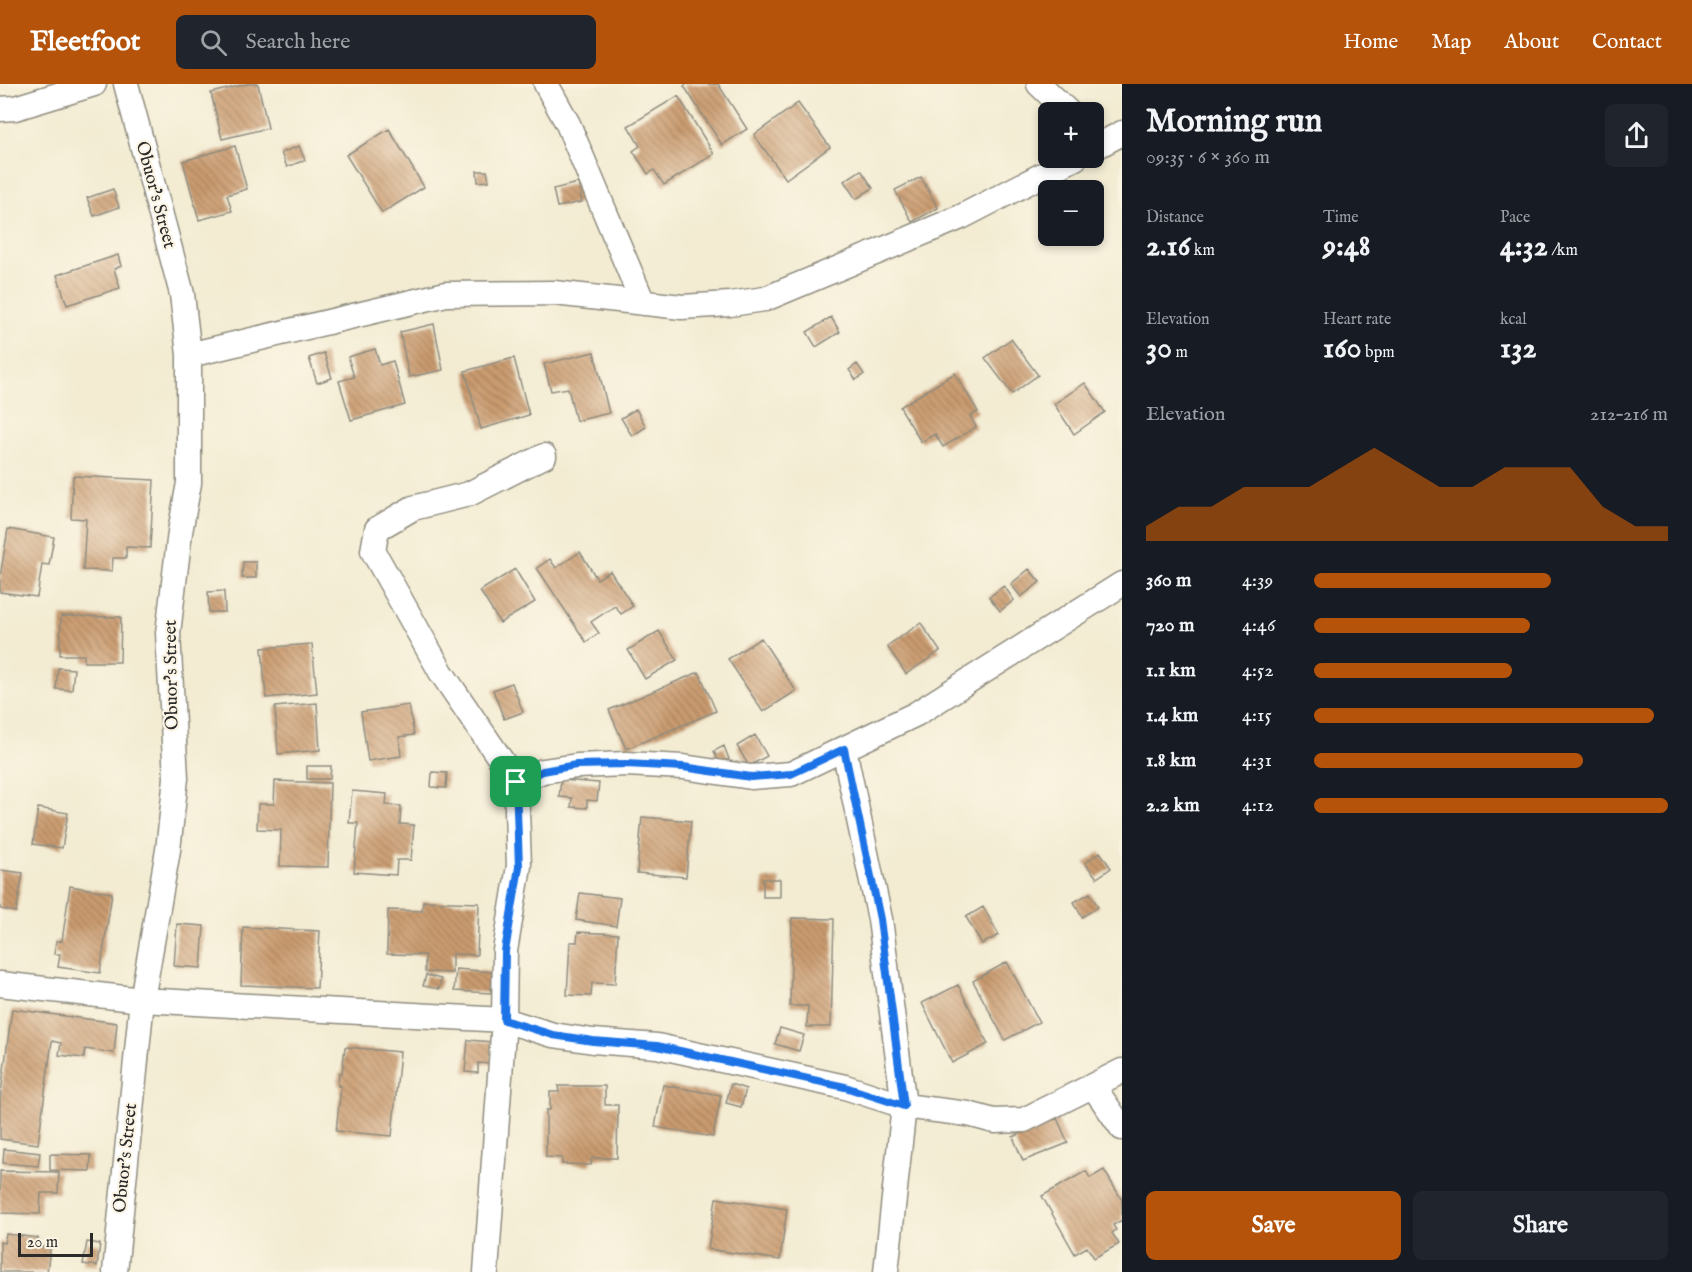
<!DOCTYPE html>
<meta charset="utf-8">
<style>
:root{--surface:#171b24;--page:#20242c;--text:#f1f3f6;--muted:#9ea1a6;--accent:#b45309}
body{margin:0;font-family:"IM FELL English",serif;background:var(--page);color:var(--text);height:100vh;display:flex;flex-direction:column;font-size:22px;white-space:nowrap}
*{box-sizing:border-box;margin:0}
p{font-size:20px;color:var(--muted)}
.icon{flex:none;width:33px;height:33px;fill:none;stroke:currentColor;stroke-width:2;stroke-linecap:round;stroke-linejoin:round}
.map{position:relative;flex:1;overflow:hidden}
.details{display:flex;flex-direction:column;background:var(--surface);width:570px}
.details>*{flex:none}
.buttons{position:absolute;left:1038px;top:18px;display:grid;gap:12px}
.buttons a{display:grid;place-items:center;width:66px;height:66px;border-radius:9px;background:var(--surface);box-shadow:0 3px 9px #0003;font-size:30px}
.scale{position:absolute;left:18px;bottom:15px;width:75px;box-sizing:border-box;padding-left:6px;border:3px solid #2b2b2b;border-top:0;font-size:16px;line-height:21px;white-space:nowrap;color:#2b2b2b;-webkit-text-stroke:4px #fcf5e5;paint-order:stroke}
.pin{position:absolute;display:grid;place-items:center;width:51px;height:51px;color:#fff;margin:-26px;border-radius:12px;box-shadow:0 3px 9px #0006}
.round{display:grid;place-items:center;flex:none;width:63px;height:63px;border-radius:9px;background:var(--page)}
.headline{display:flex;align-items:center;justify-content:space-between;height:102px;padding:0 24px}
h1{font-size:33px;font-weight:700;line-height:45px}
.metrics{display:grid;grid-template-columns:repeat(3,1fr);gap:9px;height:102px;padding:6px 24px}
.metrics div{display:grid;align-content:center}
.metrics b{font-size:30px;font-weight:700}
.metrics small{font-size:16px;font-weight:400}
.metrics p{font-size:16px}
.chart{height:168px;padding:12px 24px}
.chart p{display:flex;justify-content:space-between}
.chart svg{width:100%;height:108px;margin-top:6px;fill:var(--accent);opacity:.7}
.cta{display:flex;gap:12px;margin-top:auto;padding:12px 24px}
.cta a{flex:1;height:69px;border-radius:9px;background:var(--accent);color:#fff;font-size:24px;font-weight:700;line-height:69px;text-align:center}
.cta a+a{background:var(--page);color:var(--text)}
ul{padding:0 24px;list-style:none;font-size:20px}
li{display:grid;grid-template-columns:96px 72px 1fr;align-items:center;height:45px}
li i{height:15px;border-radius:8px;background:var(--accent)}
header{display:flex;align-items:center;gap:36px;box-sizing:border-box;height:84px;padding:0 30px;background:var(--accent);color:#fff}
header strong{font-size:28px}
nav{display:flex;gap:33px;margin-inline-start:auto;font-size:21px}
.search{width:420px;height:54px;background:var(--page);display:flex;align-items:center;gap:15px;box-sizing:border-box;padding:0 21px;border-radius:9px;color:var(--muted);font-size:22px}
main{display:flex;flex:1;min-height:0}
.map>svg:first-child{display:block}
.building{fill:url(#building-back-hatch)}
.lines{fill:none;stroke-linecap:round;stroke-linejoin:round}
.minor-casing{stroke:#8f8c7f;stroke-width:27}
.minor{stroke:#fff;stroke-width:24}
.route-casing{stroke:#fff;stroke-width:12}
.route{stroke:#1a73e8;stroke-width:8}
.labels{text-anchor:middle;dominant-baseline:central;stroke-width:4.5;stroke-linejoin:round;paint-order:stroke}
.street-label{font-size:18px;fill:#2b2b2b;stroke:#fcf5e5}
</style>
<header>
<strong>Fleetfoot</strong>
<div class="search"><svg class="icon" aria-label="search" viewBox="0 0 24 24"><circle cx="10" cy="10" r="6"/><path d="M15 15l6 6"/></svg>Search here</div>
<nav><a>Home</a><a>Map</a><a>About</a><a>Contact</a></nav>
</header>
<main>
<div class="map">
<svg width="1122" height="1188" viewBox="0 0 1122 1188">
<defs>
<pattern id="building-back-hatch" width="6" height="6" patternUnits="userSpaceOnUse" patternTransform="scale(1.5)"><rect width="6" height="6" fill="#ca9b6f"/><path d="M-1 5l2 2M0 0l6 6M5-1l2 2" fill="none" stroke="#a47f5b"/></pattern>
</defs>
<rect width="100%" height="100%" fill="#fcf5e5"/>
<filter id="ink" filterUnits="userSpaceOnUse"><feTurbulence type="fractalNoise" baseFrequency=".0167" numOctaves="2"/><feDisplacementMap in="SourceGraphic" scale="12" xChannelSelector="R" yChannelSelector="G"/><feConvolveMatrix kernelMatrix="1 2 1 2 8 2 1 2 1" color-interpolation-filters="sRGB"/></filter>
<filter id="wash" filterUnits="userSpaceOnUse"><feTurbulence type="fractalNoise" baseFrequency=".008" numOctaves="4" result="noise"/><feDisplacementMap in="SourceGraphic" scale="24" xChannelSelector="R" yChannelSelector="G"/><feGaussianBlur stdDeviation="1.35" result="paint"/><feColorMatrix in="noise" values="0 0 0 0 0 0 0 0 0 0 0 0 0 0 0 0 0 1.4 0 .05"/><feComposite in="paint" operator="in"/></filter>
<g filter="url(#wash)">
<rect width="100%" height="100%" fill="#f3ecd3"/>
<g id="blocks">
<path class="building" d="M247,0H258L268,44L222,55L211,9Z
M686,0H718L747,45L722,61L684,2Z
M678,12L714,70L664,101L654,86L648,90L633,67L640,62L628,42Z
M798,19L830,63L786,95L754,51Z
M389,45L424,103L382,129L346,71Z
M235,62L247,105L227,111L232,127L199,136L183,77Z
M299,62L305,76L287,83L281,69Z
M861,86L873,104L856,115L844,97Z
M477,87H487L489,97L478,98Z
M921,93L938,124L912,138L895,106Z
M578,99L582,118L557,123L553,105Z
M113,105L119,123L94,132L87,114Z
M118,171L121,182L114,185L120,204L67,221L57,191Z
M831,233L840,248L816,263L807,248Z
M434,240L443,286L409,293L400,248Z
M1011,255L1038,291L1012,310L985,274Z
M375,265L380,281L393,277L405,321L351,336L339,297L354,293L348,273Z
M594,268L609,329L576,337L568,304L551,307L544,280Z
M324,269L332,294L317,299L309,274Z
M514,274L529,331L481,345L465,287Z
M857,280L864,290L856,296L849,286Z
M955,289L978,328L970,332L976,343L943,363L935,350L921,358L900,323Z
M1085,299L1105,328L1074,350L1054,320Z
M636,325L646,343L632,352L621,334Z
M73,392L154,396L150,464L126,463V474H113L112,487L83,486L86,435L71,434Z
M8,445L54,453L49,481L42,480L37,513L0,508V493Z
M580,468L597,495L610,487L633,522L621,530L615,522L591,538L599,549L586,558L537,484L550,475L556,484Z
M243,478H256V494H242Z
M515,485L535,518L500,539L480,507Z
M1029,485L1040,498L1021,513L1011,500Z
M1004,502L1014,516L1000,527L989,513Z
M224,507L225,528H209L208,508Z
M61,532L121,533L120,578H84V571H60Z
M921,539L940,567L906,590L887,562Z
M659,547L677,576L645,595L628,566Z
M761,554L796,607L763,628L728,575Z
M312,560L317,609L266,614L262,564Z
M58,584L74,585L72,606L56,605Z
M699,588L716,627L626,665L609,626Z
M512,599L523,628L504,635L493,606Z
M317,619L320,666L278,670L275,623Z
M409,621L414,651L399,653L401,672L368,677L361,628Z
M755,651L767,672L749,682L737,662Z
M724,662L729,675L719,679L714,667Z
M307,682H331L330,695H307Z
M432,688L447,689L446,704L431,703Z
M561,696L599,699L597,717L587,716V724L571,723L572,714L559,713Z
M275,697L330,699L328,783L280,782L281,746L257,745L258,720H274Z
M352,707L387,710L386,721L401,722L400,740L414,741L411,776H397L396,791L354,788L358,739H349Z
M38,724L68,729L62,764L33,760Z
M642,733L691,737L686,793L637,789Z
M1100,768L1111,784L1097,794L1085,779Z
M0,786L23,789L16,828L0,825Z
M763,795H780V813H763Z
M70,802L112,809L100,889L58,883L60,870H54L56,857H62Z
M580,809L620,814L616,842L576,836Z
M1090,809L1098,823L1082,833L1074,818Z
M423,817L479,819L477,871L452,870V889L425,888V871L387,870L388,826L422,827Z
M983,823L999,851L982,860L966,833Z
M792,834L834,835L831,943H807L808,922H790Z
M177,840L204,842L201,884L174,882Z
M243,843L320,847L317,904L241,901Z
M578,848L618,850L615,900L592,899L591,912L567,911L570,858H577Z
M1007,878L1039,938L1005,956L973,897Z
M456,885L492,888L491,909L454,907Z
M426,891L441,895L439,905L423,902Z
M958,901L988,960L952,979L922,919Z
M12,925L117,939L114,969L85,965L84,974L59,971L61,959L52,957L38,1060L0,1055V1016Z
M780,944L804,951L799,967L775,960Z
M468,956L493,958L491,980L478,979V989L465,988Z
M345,963L400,968L392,1052L336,1047L341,1002H338L339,989H342Z
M731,1000L746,1005L741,1023L726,1019Z
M663,1001L721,1011L713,1053L655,1043Z
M558,1002H605V1021H618L617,1074H592L591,1081L562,1080V1074L546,1073V1026H550V1008H559Z
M1057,1034L1068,1059L1023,1077L1013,1053Z
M4,1065L40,1069L38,1082L3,1079Z
M50,1070L91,1071L90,1087L50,1086Z
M1104,1086L1122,1116V1136L1113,1141L1116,1146L1112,1149L1119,1160L1094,1174L1087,1163L1075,1170L1042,1112L1086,1087L1090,1094Z
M0,1087L59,1088L58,1109H41L40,1130L0,1129Z
M716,1114L787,1125L780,1176L708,1165Z
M6,1150L38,1154L37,1162L50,1164L47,1188H0V1158L4,1159Z
M87,1158L100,1160L97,1182L83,1180Z"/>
</g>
</g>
<g filter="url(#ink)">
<use href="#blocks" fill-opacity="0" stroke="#8f8c7f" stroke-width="1.5"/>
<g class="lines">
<defs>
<path id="minor" d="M546,0L568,40L643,219
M1039,0L1068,28
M0,25L15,24L94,0
M1094,64L1122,49
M189,271L446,210L554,209L682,223L730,220L765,215L961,133L1075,74
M844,665L880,835L904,1022L886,1188
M516,698L441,588L373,467L377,445L413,424L469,410L544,372
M0,900L142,916L504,936L553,951L593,957L657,962L845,1003L904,1022L968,1030L994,1037L1024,1036L1122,987
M1093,1002L1122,1044
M115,1188L142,916L168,766L176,694L168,549L180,448L189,399V271L182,210L126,0
M486,1188L504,936L505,867L519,782L516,698L543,687L577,682L626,680L683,683L751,693L791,690L916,630L1122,500"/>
</defs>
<use href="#minor" class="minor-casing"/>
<use href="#minor" class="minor"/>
</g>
</g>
<g class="lines" filter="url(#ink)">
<defs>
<path id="route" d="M844,665L880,835L904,1022L845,1003L657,962L593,957L553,951L504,936L505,867L519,783L516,698L543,687L576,681L626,680L683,683L751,693L791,690Z"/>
</defs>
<use href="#route" class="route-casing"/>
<use href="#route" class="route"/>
</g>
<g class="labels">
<g class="street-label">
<text transform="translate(155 111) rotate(75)">Obuor’s Street</text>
<text transform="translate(172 591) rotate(-91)">Obuor’s Street</text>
<text transform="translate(126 1074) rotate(-84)">Obuor’s Street</text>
</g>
</g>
</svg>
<div class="buttons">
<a>+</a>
<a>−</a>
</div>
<div class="scale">20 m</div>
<div class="pin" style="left:516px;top:698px;background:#1e9e55"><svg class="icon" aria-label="arrive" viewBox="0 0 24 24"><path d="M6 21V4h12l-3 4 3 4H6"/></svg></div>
</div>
<section class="details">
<div class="headline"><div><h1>Morning run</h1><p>09:35 · 6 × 360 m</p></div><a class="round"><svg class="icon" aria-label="share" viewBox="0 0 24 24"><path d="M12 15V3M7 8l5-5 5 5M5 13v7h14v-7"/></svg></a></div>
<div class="metrics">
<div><p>Distance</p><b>2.16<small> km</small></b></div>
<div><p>Time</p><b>9:48</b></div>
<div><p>Pace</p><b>4:32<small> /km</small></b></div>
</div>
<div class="metrics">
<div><p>Elevation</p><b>30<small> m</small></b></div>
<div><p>Heart rate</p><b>160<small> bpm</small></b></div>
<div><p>kcal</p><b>132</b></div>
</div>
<div class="chart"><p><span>Elevation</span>212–216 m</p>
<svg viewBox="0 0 160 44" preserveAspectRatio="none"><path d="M0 44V38L10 30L20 30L30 22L40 22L50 22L60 14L70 6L80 14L90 22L100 22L110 14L120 14L130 14L140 30L150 38L160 38V44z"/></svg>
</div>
<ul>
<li><b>360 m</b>4:39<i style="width:67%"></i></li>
<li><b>720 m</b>4:46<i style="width:61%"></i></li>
<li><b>1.1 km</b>4:52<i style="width:56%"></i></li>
<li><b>1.4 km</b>4:15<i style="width:96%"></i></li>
<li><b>1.8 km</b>4:31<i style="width:76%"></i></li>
<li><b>2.2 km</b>4:12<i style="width:100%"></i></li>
</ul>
<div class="cta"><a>Save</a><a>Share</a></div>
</section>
</main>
